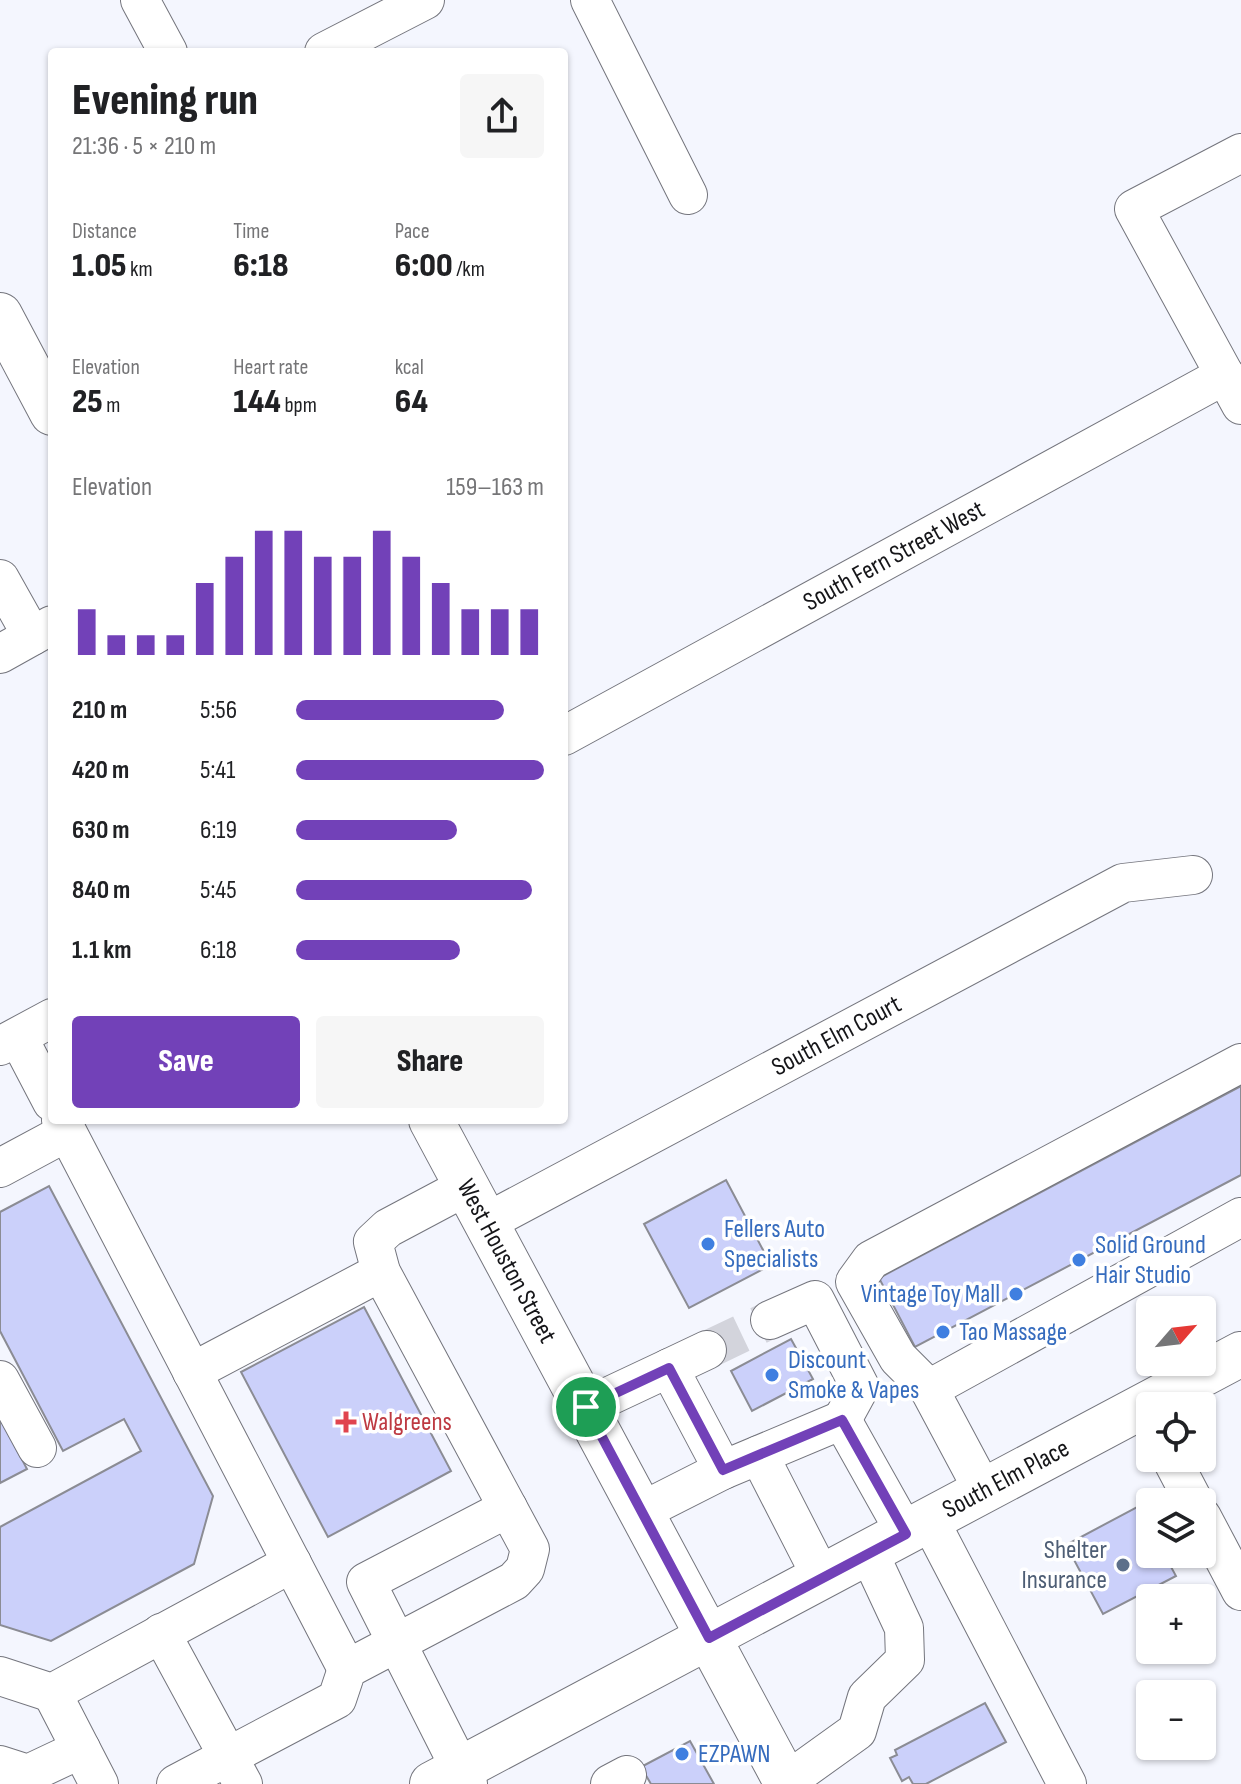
<!DOCTYPE html>
<meta charset="utf-8">
<style>
:root{--surface:#fff;--page:#f6f6f6;--text:#202124;--muted:#757577;--accent:#7241b8}
body{margin:0;font-family:"Sofia Sans Condensed",sans-serif;background:var(--page);color:var(--text);height:100vh;display:flex;flex-direction:column;font-size:30px;white-space:nowrap}
*{box-sizing:border-box;margin:0}
p{font-size:26px;color:var(--muted)}
.icon{flex:none;width:44px;height:44px;fill:none;stroke:currentColor;stroke-width:2;stroke-linecap:round;stroke-linejoin:round}
.map{position:relative;flex:1;overflow:hidden}
.side{position:absolute;left:48px;top:48px;width:520px;height:1076px;display:flex;flex-direction:column;background:var(--surface);border-radius:8px;box-shadow:0 2px 6px #0004}
.side>*{flex:none}
.needle{width:52px;rotate:62deg}
.fabs{position:absolute;left:1136px;top:1296px;display:grid;gap:16px}
.fabs a{display:grid;place-items:center;width:80px;height:80px;border-radius:8px;background:var(--surface);box-shadow:0 2px 6px #0004;font-size:40px}
.pin{position:absolute;display:grid;place-items:center;width:68px;height:68px;color:#fff;margin:-34px;border:4px solid #fff;border-radius:50%;box-shadow:0 2px 8px #0007}
.round{display:grid;place-items:center;flex:none;width:84px;height:84px;border-radius:8px;background:var(--page)}
.head{display:flex;align-items:center;justify-content:space-between;height:136px;padding:0 24px}
h1{font-size:44px;font-weight:800;line-height:60px}
.figures{display:grid;grid-template-columns:repeat(3,1fr);gap:12px;height:136px;padding:8px 24px}
.figures div{display:grid;align-content:center}
.figures b{font-size:34px;font-weight:800}
.figures small{font-size:22px;font-weight:400}
.figures p{font-size:22px}
.chart{height:224px;padding:16px 24px}
.chart p{display:flex;justify-content:space-between}
.chart svg{width:100%;height:144px;margin-top:8px;stroke:var(--accent);stroke-width:6}
.cta{display:flex;gap:16px;margin-top:auto;padding:16px 24px}
.cta a{flex:1;height:92px;border-radius:8px;background:var(--accent);color:#fff;font-size:32px;font-weight:800;line-height:92px;text-align:center}
.cta a+a{background:var(--page);color:var(--text)}
ul{padding:0 24px;list-style:none;font-size:26px}
li{display:grid;grid-template-columns:128px 96px 1fr;align-items:center;height:60px}
li i{height:20px;border-radius:10px;background:var(--accent)}
.map>svg:first-child{display:block}
.building{fill:#cbd0fa;stroke:#8b8c94;stroke-width:2}
.lines{fill:none;stroke-linecap:round;stroke-linejoin:round}
.minor-tunnel{stroke:#d3d4dc;stroke-width:38;stroke-dasharray:38 19;stroke-linecap:butt}
.minor-casing{stroke:#74757d;stroke-width:40}
.major-casing{stroke:#74757d;stroke-width:46}
.minor{stroke:#fff;stroke-width:38}
.major{stroke:#fff;stroke-width:44}
.route-casing{stroke:#fff;stroke-width:16}
.route{stroke:#7241b8;stroke-width:10}
.shop-dot{fill:#3f7fe0;stroke:#fff;stroke-width:3}
.health-dot{fill:#e0444e;stroke:#fff;stroke-width:3}
.service-dot{fill:#5c6f8a;stroke:#fff;stroke-width:3}
.labels{text-anchor:middle;dominant-baseline:central;stroke-width:7;stroke-linejoin:round;paint-order:stroke}
.street-label{font-size:26px;fill:#151518;stroke:#fff}
.shop-label{font-size:26px;fill:#366cbe;stroke:#fff;text-anchor:start}
.health-label{font-size:26px;fill:#be3a42;stroke:#fff;text-anchor:start}
.service-label{font-size:26px;fill:#4e5e75;stroke:#fff;text-anchor:end}
</style>
<div class="map">
<svg width="1241" height="1784" viewBox="0 0 1241 1784">
<rect width="100%" height="100%" fill="#f4f6fe"/>
<path class="building" d="M1241,1086V1175L915,1347L879,1278Z
M726,1180L771,1265L689,1308L644,1224Z
M49,1186L213,1496L194,1564L51,1641L0,1625V1527L141,1451L124,1419L63,1451L0,1331V1212Z
M364,1307L451,1471L328,1537L241,1372Z
M791,1339L813,1379L752,1411L731,1371Z
M0,1417L27,1469L0,1483Z
M1139,1506L1150,1527V1554H1164L1176,1576L1103,1614L1066,1545Z
M985,1703L1006,1742L926,1784H913L909,1777L902,1781L890,1758L897,1755L895,1750Z
M690,1741L714,1784H651L641,1767Z"/>
<g class="lines">
<path class="minor-tunnel" d="M707,1350L770,1320"/>
<defs>
<g id="minor">
<path d="M140,0L168,52"/>
<path d="M590,0L688,195"/>
<path d="M324,52L425,0"/>
<path d="M1241,153L1134,209L1241,405"/>
<path d="M0,579L32,636"/>
<path d="M0,654L52,625"/>
<path id="s1" d="M564,736L1225,375"/>
<path d="M18,1037L52,1102"/>
<path d="M0,1046L52,1018"/>
<path d="M61,1120L347,1669"/>
<path d="M0,1168L67,1132"/>
<path id="s2" d="M487,1222L1123,883L1193,875"/>
<path d="M770,1320L815,1300L860,1387L842,1420"/>
<path d="M669,1368L707,1350"/>
<path d="M192,1372L381,1272"/>
<path d="M0,1380L37,1448"/>
<path d="M929,1389L898,1358L855,1282L871,1260L1241,1063"/>
<path d="M586,1407L669,1368L723,1470"/>
<path d="M759,1455L822,1578"/>
<path d="M1171,1458L1194,1502"/>
<path d="M984,1492L929,1389L1241,1217"/>
<path d="M642,1511L723,1470L842,1420L906,1534"/>
<path d="M1202,1517L1241,1591"/>
<path d="M930,1521L1067,1784"/>
<path d="M161,1633L243,1784"/>
<path d="M0,1676L52,1693L292,1563"/>
<path d="M52,1693L99,1784"/>
<path d="M0,1765L28,1774L81,1749"/>
<path d="M786,1782L857,1731L867,1697L905,1660L904,1628L869,1553"/>
<path d="M176,1784L337,1699L347,1669L514,1581L525,1569L530,1549L381,1272L373,1242L388,1228L467,1186"/>
<path d="M468,1784L366,1582L508,1508"/>
<path d="M610,1784L627,1775"/>
</g>
<g id="major">
<path d="M0,315L52,413"/>
<path id="s3" d="M431,1120L787,1784"/>
<path id="s4" d="M432,1784L1241,1354"/>
</g>
</defs>
<use href="#minor" class="minor-casing"/>
<use href="#major" class="major-casing"/>
<use href="#minor" class="minor"/>
<use href="#major" class="major"/>
</g>
<g class="lines">
<defs>
<path id="route" d="M669,1368L723,1470L842,1420L906,1534L709,1638L586,1407Z"/>
</defs>
<use href="#route" class="route-casing"/>
<use href="#route" class="route"/>
</g>
<g class="shop-dot">
<circle cx="708" cy="1244" r="8"/>
<circle cx="1079" cy="1260" r="8"/>
<circle cx="1016" cy="1294" r="8"/>
<circle cx="943" cy="1332" r="8"/>
<circle cx="772" cy="1375" r="8"/>
<circle cx="682" cy="1754" r="8"/>
</g>
<path class="health-dot" d="M342 1410h8v8h8v8h-8v8h-8v-8h-8v-8h8z"/>
<circle class="service-dot" cx="1123" cy="1565" r="8"/>
<g class="labels">
<g class="street-label">
<text stroke="none"><textPath href="#s1" startOffset="376">South Fern Street West</textPath></text>
<text stroke="none"><textPath href="#s2" startOffset="396">South Elm Court</textPath></text>
<text stroke="none"><textPath href="#s3" startOffset="160">West Houston Street</textPath></text>
<text stroke="none"><textPath href="#s4" startOffset="650">South Elm Place</textPath></text>
</g>
<g class="shop-label">
<text x="724" y="1229">Fellers Auto<tspan x="724" dy="30">Specialists</tspan></text>
<text x="1095" y="1245">Solid Ground<tspan x="1095" dy="30">Hair Studio</tspan></text>
<text x="1000" y="1294" text-anchor="end">Vintage Toy Mall</text>
<text x="959" y="1332">Tao Massage</text>
<text x="788" y="1360">Discount<tspan x="788" dy="30">Smoke &amp; Vapes</tspan></text>
<text x="698" y="1754">EZPAWN</text>
</g>
<g class="health-label">
<text x="362" y="1422">Walgreens</text>
</g>
<g class="service-label">
<text x="1107" y="1550">Shelter<tspan x="1107" dy="30">Insurance</tspan></text>
</g>
</g>
</svg>
<div class="fabs">
<a><svg class="needle" viewBox="-14 -14 28 28"><path d="M0-13l5 13h-10z" fill="#e53935"/><path d="M0 13l5-13h-10z" fill="#757577"/></svg></a>
<a><svg class="icon" aria-label="locate" viewBox="0 0 24 24"><circle cx="12" cy="12" r="6"/><path d="M12 2v4M12 18v4M2 12h4M18 12h4"/></svg></a>
<a><svg class="icon" aria-label="layers" viewBox="0 0 24 24"><path d="M12 4l9 5-9 5-9-5zM3 14l9 5 9-5"/></svg></a>
<a>+</a>
<a>−</a>
</div>
<div class="pin" style="left:586px;top:1407px;background:#1e9e55"><svg class="icon" aria-label="arrive" viewBox="0 0 24 24"><path d="M6 21V4h12l-3 4 3 4H6"/></svg></div>
<section class="side">
<div class="head"><div><h1>Evening run</h1><p>21:36 · 5 × 210 m</p></div><a class="round"><svg class="icon" aria-label="share" viewBox="0 0 24 24"><path d="M12 15V3M7 8l5-5 5 5M5 13v7h14v-7"/></svg></a></div>
<div class="figures">
<div><p>Distance</p><b>1.05<small> km</small></b></div>
<div><p>Time</p><b>6:18</b></div>
<div><p>Pace</p><b>6:00<small> /km</small></b></div>
</div>
<div class="figures">
<div><p>Elevation</p><b>25<small> m</small></b></div>
<div><p>Heart rate</p><b>144<small> bpm</small></b></div>
<div><p>kcal</p><b>64</b></div>
</div>
<div class="chart"><p><span>Elevation</span>159–163 m</p>
<svg viewBox="0 0 160 44" preserveAspectRatio="none"><path d="M5 44V30M15 44V38M25 44V38M35 44V38M45 44V22M55 44V14M65 44V6M75 44V6M85 44V14M95 44V14M105 44V6M115 44V14M125 44V22M135 44V30M145 44V30M155 44V30"/></svg>
</div>
<ul>
<li><b>210 m</b>5:56<i style="width:84%"></i></li>
<li><b>420 m</b>5:41<i style="width:100%"></i></li>
<li><b>630 m</b>6:19<i style="width:65%"></i></li>
<li><b>840 m</b>5:45<i style="width:95%"></i></li>
<li><b>1.1 km</b>6:18<i style="width:66%"></i></li>
</ul>
<div class="cta"><a>Save</a><a>Share</a></div>
</section>
</div>
